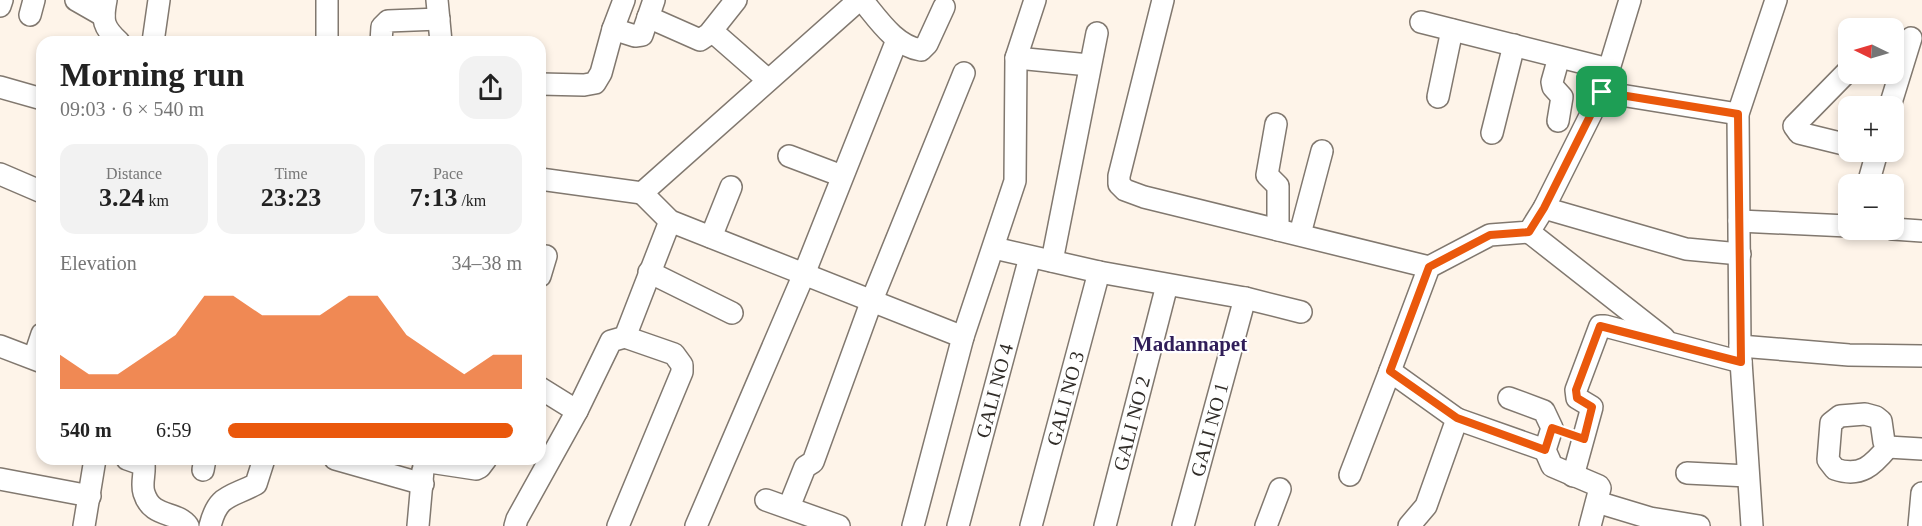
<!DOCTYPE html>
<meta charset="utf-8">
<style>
:root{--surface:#fff;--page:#f2f2f2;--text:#222;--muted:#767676;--accent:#ea580c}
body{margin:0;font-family:"Times New Roman",serif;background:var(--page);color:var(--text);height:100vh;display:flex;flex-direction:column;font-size:22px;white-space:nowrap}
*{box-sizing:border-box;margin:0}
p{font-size:20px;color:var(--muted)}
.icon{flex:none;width:33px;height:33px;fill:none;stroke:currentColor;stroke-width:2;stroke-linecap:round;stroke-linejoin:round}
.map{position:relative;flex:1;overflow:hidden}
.side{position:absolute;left:36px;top:36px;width:510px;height:429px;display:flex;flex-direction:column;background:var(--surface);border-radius:18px;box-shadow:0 3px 9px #0003}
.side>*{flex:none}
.needle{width:39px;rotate:275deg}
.controls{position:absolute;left:1838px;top:18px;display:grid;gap:12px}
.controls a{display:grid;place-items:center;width:66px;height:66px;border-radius:12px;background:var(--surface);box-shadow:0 3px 9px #0003;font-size:30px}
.pin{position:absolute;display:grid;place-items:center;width:51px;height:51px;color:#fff;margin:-26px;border-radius:12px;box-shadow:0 3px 9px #0006}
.round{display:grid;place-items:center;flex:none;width:63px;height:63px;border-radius:18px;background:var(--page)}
.head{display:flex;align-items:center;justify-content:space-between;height:102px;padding:0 24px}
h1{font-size:33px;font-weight:700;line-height:45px}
.metrics{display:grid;grid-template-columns:repeat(3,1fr);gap:9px;height:102px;padding:6px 24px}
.metrics div{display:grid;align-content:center;border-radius:15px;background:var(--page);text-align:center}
.metrics b{font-size:26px;font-weight:700}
.metrics small{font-size:16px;font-weight:400}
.metrics p{font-size:16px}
.chart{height:168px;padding:12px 24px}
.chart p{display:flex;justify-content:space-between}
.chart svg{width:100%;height:108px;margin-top:6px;fill:var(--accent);opacity:.7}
ul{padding:0 24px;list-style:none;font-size:20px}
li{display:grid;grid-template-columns:96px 72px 1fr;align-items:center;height:45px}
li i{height:15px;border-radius:8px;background:var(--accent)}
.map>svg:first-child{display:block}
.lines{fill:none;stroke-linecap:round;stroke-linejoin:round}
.minor-casing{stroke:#81786f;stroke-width:24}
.minor{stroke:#fff;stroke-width:21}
.route-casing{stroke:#fff;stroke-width:12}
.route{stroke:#ea580c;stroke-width:8}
.labels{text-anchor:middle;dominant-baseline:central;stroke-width:4.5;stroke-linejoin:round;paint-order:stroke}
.street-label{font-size:20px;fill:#312d29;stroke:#fff}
.neighbourhood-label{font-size:21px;font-weight:bold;fill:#301e59;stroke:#fff}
</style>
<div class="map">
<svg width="1922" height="526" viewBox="0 0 1922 526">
<rect width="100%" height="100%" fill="#fef4e9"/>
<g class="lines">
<defs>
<g id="minor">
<path d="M76,0L104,16"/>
<path d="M106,0C102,21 103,27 119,42"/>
<path d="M437,0L441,42"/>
<path d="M862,0C878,19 895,46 921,50L927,44L944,7"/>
<path d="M1163,0L1119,176V184L1125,190L1144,197L1429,267"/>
<path d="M0,6L2,0"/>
<path d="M30,15L34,0"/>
<path d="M648,17L700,40L709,34L736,0"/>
<path d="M1421,22L1608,69"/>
<path d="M613,29L635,36L642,35L654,0"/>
<path d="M712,31L768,80"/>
<path d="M153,42L159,0"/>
<path d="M327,42V0"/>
<path d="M381,42L382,27L388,21L439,19"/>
<path d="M1016,58L1089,65"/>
<path d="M1848,71L1794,126L1799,133L1848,145"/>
<path d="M540,84L584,85L595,83L601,73L613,29L624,0"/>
<path d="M0,87L42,99"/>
<path d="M1602,92L1738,114"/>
<path d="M1438,97L1452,30"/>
<path d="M1890,106L1911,38"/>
<path d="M1558,121L1562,97L1553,87L1552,82L1559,57"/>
<path d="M1276,124L1267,175L1278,186V230"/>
<path d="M1492,133L1514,45"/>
<path d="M789,156L842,176"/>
<path d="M0,174L42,192"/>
<path d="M540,179L642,193L859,0"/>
<path d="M1868,184L1877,152"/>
<path d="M642,193L670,221L963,337"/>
<path d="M1544,208L1686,249L1740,254"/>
<path d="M1739,221L1848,226"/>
<path d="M1893,229L1922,231"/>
<path d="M1529,232L1664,338"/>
<path d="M1300,234L1322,151"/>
<path d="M711,237L731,187"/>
<path d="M994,248L1099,272L1245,298L1301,312"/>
<path d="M1052,261L1097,33"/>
<path d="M649,272L732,313"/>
<path d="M540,276L546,256"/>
<path d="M0,346L42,362"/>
<path d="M1740,346L1849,355L1922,356"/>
<path d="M34,358L42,334"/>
<path d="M540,388L577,411"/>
<path d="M1509,398L1544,411L1552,428L1545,450L1552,466L1599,486L1600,488L1590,526"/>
<path d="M1865,414L1876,417L1881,421L1884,442L1888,447C1873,465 1861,478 1835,469L1828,460L1831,423L1840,416Z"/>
<path d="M1457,419L1545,450"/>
<path d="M1888,447L1922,449"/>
<path d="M127,459L144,465C145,474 141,484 144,493C152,519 176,510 188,526"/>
<path d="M335,459L423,484"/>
<path d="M423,461L476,469L480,467L486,459"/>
<path d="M203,470L205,459"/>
<path d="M1687,473L1748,476"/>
<path d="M1350,475L1390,371"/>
<path d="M1573,476L1592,407L1577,398L1576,390L1600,326H1605L1741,362"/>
<path d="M0,479L90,496"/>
<path d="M766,500L839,526"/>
<path d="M1597,502L1650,518L1699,526"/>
<path d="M789,507L805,467L813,462L872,300L964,73"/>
<path d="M84,526L95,459"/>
<path d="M210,526C218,494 230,498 256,484L264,459"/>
<path d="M418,526L423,470"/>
<path d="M515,526L517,519L577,411L611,341L625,337L670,221"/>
<path d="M618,526L682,372V365L674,354L625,337"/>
<path d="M696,526L804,274L897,40"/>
<path d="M913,526L963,337L1015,181L1016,58L1035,0"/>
<path id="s1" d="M958,526L1030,257"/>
<path id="s2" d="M1031,526L1099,272"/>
<path id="s3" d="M1105,526L1167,285"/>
<path id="s4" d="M1183,526L1245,298"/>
<path d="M1266,526L1280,489"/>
<path d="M1409,526L1426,506L1457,419L1390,371L1429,267L1490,235L1529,232L1544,208L1602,92L1630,0"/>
<path d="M1752,526L1740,346L1738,114L1776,0"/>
<path d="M1919,526L1922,493"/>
</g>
</defs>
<use href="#minor" class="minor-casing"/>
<use href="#minor" class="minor"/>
</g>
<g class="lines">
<defs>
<path id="route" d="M1602,92L1738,114L1741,362L1600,326L1576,390L1577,398L1592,407L1584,439L1552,428L1545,450L1457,418L1390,371L1429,267L1490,235L1529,232L1544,208Z"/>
</defs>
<use href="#route" class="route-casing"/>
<use href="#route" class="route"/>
</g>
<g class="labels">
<g class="street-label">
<text stroke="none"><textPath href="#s1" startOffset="140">GALI NO 4</textPath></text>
<text stroke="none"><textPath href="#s2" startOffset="132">GALI NO 3</textPath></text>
<text stroke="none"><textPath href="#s3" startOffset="106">GALI NO 2</textPath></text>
<text stroke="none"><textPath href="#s4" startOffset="100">GALI NO 1</textPath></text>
</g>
<g class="neighbourhood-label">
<text x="1190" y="344">Madannapet</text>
</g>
</g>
</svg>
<div class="controls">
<a><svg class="needle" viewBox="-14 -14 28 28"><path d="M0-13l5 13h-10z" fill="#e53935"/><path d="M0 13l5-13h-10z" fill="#767676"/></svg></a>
<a>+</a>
<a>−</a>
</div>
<div class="pin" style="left:1602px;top:92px;background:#1e9e55"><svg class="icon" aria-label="arrive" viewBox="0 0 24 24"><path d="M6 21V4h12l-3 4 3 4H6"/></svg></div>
<section class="side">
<div class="head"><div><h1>Morning run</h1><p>09:03 · 6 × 540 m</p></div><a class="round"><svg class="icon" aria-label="share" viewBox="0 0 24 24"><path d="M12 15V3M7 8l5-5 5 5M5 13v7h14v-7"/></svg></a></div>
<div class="metrics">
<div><p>Distance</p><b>3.24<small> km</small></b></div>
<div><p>Time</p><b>23:23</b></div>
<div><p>Pace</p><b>7:13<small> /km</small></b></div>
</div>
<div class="chart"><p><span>Elevation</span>34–38 m</p>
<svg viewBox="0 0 160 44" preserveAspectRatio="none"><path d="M0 44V30L10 38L20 38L30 30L40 22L50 6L60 6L70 14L80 14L90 14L100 6L110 6L120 22L130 30L140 38L150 30L160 30V44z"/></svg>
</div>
<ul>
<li><b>540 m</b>6:59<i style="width:97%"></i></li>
</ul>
</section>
</div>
